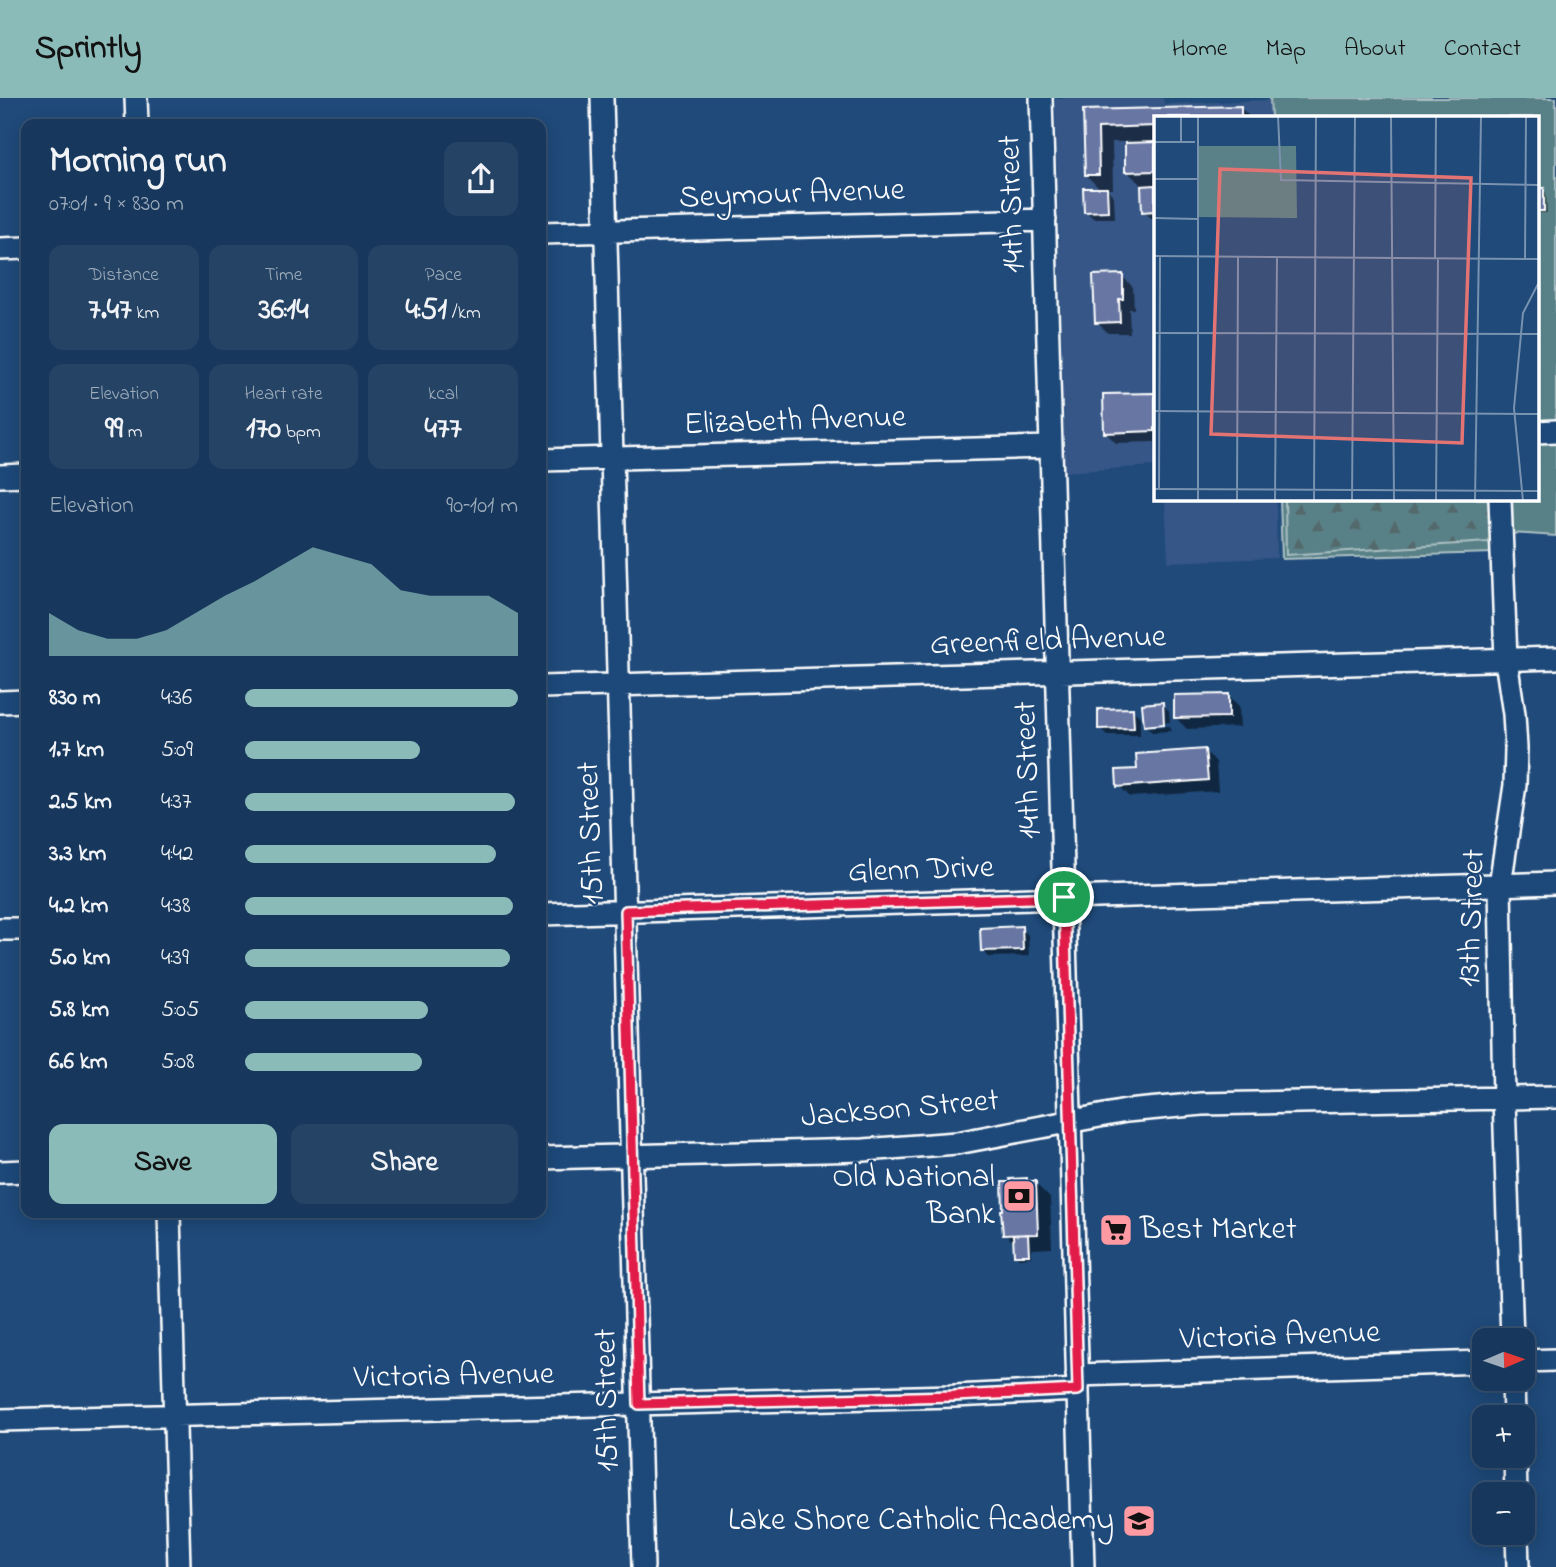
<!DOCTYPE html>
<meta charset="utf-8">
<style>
:root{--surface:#17385c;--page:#244365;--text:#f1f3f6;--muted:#9eacbb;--line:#365272;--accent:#8bbbb9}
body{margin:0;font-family:"Indie Flower",sans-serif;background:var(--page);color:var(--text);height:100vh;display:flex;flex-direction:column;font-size:26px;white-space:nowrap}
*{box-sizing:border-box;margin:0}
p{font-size:23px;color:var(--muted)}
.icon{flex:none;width:38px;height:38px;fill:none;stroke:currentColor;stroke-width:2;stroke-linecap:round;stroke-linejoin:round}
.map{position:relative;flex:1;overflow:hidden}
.details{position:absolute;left:21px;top:21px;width:525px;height:1099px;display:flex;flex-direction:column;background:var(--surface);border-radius:14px;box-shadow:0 4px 18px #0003,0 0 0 2px var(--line)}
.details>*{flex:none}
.needle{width:46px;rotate:88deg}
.fabs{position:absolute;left:1472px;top:1230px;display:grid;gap:14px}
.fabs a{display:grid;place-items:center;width:63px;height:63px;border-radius:14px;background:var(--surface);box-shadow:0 4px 18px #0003,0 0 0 2px var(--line);font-size:35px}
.pin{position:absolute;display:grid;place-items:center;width:60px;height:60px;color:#fff;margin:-30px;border:4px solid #fff;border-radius:50%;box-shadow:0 2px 7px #0007}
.round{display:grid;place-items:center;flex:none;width:74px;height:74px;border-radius:14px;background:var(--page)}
.headline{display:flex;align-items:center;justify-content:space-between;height:119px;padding:0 28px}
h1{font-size:38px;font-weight:800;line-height:52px}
.metrics{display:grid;grid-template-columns:repeat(3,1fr);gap:10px;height:119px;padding:7px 28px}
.metrics div{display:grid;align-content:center;border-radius:14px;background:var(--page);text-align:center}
.metrics b{font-size:30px;font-weight:800}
.metrics small{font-size:19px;font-weight:400}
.metrics p{font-size:19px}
.chart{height:196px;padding:14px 28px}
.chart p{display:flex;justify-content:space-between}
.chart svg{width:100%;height:126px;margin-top:7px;fill:var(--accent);opacity:.7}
.cta{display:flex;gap:14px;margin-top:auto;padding:14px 28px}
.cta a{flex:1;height:80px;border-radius:14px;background:var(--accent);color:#111;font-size:28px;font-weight:800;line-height:80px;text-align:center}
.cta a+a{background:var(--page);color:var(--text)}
ul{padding:0 28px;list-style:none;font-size:23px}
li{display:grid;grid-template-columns:112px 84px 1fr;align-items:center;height:52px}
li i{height:18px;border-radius:9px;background:var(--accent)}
header{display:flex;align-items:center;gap:42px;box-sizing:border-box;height:98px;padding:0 35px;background:var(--accent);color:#111}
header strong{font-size:33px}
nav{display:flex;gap:38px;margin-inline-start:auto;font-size:24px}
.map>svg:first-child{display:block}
.built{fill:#355786}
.green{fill:#598187;stroke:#acc0c3;stroke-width:2}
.forest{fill:url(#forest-firs);stroke:#acc0c3;stroke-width:2}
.shadow{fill:#0007}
.building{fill:#6876a3;stroke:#fff;stroke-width:2}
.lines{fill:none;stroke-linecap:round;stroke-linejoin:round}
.minor-casing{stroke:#fff;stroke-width:26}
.minor{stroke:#1f4a7a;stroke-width:21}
.route-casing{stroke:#fff;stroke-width:14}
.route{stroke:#e11d48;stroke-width:9}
.labels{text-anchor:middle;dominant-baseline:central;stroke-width:5;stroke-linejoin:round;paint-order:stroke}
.street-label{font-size:32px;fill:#fff;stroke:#1f4a7a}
.poi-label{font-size:32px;fill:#fff;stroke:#1f4a7a;text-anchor:end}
.inset-road{fill:none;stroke:#7992af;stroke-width:2}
.view{fill:#e47373;fill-opacity:0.15;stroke:#e47373;stroke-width:3.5}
.inset-edge{fill:none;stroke:#fff;stroke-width:3.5}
</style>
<header>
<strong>Sprintly</strong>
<nav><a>Home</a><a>Map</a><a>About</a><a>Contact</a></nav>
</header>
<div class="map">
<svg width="1556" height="1469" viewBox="0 0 1556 1469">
<defs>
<pattern id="forest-firs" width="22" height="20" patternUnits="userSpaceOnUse" patternTransform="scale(1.75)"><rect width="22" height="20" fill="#598187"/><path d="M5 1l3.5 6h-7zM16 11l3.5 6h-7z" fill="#53696c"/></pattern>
</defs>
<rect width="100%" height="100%" fill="#1f4a7a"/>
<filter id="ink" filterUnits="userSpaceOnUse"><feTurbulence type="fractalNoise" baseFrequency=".0143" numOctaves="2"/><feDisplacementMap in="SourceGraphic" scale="14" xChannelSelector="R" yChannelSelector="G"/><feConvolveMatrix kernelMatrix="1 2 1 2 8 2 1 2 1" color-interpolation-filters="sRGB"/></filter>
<g filter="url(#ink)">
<path class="built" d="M1055,0H1163L1164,6L1270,2V19H1155V368L1065,374Z
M1165,401H1276L1277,460L1168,464Z"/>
<path class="green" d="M1270,0H1556V438L1511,435L1495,455L1282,461L1280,401H1537V19H1271Z"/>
<path class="forest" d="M1285,401H1493L1494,434L1489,444L1286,457Z"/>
<path class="shadow" d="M1240,9L1250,19H1155V120H1151L1144,113L1142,88L1127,73L1126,44H1112L1113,91H1107L1114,98L1115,120H1093L1086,113L1101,92L1086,77L1085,14Z
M1537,91H1543L1546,94L1547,115H1538L1537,114Z
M1122,178L1133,189L1134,211H1129L1130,235H1108L1097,224Z
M1155,297V344L1116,345L1105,334L1104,298Z
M1228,597L1239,608L1240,629L1187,631L1176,620Z
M1162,606L1169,613L1170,624L1149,625V629L1170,628L1171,633L1152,634L1145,627Z
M1133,612L1140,619V637H1107L1100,630Z
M1205,653L1216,664L1218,693L1130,699L1119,688Z
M1021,830L1028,837L1029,858L989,859L982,852Z
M1029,1085H1035L1050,1100L1052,1150L1031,1151V1159L1019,1160L1016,1157L1015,1146L1005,1136Z"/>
<path class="building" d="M1241,8V19H1155V28L1098,30L1099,77H1085L1083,12Z
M1155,44V73L1125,74V45Z
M1155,87V113L1142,114L1141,88Z
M1083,90H1107L1108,113L1084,114Z
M1537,90H1544V113H1537Z
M1123,176V201H1119L1120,224L1095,225L1093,177Z
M1155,295V333L1104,335L1103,296Z
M1229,596V619L1174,620V597Z
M1163,604L1164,626L1144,628L1142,606Z
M1133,610L1134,630L1098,631V611Z
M1205,651L1208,682L1117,689L1116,672L1137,671L1136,656Z
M1022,828L1023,852L981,853L980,830Z
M1027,1080V1083H1036L1038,1136L1003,1137L1001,1112H1003L1002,1084H1011L1010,1081Z
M1028,1136L1029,1157H1014L1013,1137Z"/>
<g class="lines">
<defs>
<path id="minor" d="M136,0L137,26
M602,0L643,1469
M1041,0L1083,1469
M541,135L1045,122
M0,151L26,150
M1537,334L1556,333
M541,362L1051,349
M0,378L26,377
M1500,401L1506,562L1514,616L1516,650L1515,687L1500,787L1504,1001L1512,1242
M541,589L1556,560
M0,604L26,603
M541,816L1556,785
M0,831H26
M541,1060L864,1052L957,1045L1126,1013L1202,1006L1556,999
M0,1074L26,1073
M169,1115L179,1469
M1522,1263L1556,1262
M1077,1277L1484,1264
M1513,1281L1514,1320
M0,1322L954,1298L1078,1292
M1515,1358L1516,1396
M1517,1435L1518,1469"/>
</defs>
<use href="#minor" class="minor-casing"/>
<use href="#minor" class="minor"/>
</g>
</g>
<g class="lines" filter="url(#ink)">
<defs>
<path id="route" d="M1064,799L1078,1292L954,1298L639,1306L626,813Z"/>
</defs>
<use href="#route" class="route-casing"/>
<use href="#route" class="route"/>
</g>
<defs>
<symbol id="bank-square" viewBox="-11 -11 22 22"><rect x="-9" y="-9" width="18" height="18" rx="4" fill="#ff9aa2" stroke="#1f4a7a"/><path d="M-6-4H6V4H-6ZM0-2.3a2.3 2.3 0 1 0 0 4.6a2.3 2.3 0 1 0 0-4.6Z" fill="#111"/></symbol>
<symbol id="supermarket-square" viewBox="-11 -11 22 22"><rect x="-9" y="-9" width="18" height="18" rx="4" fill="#ff9aa2" stroke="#1f4a7a"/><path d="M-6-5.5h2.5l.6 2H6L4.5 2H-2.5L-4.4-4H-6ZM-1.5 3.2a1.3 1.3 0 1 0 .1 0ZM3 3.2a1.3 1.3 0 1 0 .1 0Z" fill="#111"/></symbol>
<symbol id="school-square" viewBox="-11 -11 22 22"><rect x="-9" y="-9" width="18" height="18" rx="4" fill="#ff9aa2" stroke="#1f4a7a"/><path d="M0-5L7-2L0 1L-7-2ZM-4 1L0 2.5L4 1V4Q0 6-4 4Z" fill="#111"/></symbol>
</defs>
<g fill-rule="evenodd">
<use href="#bank-square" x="1000" y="1079" width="38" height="38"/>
<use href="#supermarket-square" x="1097" y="1113" width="38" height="38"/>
<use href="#school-square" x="1120" y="1404" width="38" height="38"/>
</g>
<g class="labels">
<g class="street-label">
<text transform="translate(792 97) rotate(-2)">Seymour Avenue</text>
<text transform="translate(1013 106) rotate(-92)">14th Street</text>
<text transform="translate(795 324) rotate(-2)">Elizabeth Avenue</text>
<text transform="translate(1048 544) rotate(-2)">Greenfield Avenue</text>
<text transform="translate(1029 672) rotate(-92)">14th Street</text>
<text transform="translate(592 735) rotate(-92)">15th Street</text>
<text transform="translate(921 773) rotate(-2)">Glenn Drive</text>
<text transform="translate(1473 820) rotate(-88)">13th Street</text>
<text transform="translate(900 1012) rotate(-5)">Jackson Street</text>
<text transform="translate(1280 1239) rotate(-2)">Victoria Avenue</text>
<text transform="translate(454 1279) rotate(-1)">Victoria Avenue</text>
<text transform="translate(608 1302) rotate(-91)">15th Street</text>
</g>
<g class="poi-label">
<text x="995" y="1080">Old National<tspan x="995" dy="37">Bank</tspan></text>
<text x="1140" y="1132" text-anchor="start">Best Market</text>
<text x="1114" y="1423">Lake Shore Catholic Academy</text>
</g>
</g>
<g transform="translate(1154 18)">
<rect width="385" height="385" fill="#1f4a7a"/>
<path d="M45,30H142L143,102L44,101Z" fill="#598187"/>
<path d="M140,66L143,102L122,101L124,68Z" fill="#598187"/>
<path class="inset-road" d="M44,0V385M124,0L127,64L385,69M237,0L240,385M0,26H41M27,26V0M0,63H43M0,102L43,103M0,140L385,143M281,142L282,0M371,143L372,0M0,217L385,218M0,295L385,298M0,373L385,375M5,373L6,141M83,385L84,141M121,385L123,141M160,385L162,0M198,385L201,0M282,385L284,142M321,385L327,0M369,385L360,292L369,197L385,166"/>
<path class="view" d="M66,53L317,62L308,327L57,318Z"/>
<rect width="385" height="385" class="inset-edge"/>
</g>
</svg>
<div class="fabs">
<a><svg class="needle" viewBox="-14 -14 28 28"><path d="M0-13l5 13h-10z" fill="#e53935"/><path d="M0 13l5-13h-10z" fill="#9eacbb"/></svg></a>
<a>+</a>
<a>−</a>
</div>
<div class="pin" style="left:1064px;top:799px;background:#1e9e55"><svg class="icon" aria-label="arrive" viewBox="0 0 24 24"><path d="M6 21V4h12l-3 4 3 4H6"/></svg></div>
<section class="details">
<div class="headline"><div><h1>Morning run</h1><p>07:01 · 9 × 830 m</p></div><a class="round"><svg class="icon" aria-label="share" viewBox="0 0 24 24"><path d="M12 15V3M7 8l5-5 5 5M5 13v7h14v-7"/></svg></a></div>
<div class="metrics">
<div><p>Distance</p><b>7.47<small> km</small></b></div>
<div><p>Time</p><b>36:14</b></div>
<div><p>Pace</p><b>4:51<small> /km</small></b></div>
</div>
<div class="metrics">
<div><p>Elevation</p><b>99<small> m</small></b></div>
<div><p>Heart rate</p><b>170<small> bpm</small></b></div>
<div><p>kcal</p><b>477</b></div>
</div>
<div class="chart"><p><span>Elevation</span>90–101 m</p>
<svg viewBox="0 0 160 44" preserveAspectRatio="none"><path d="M0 44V29L10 35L20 38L30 38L40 35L50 29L60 23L70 18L80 12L90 6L100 9L110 12L120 21L130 23L140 23L150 23L160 29V44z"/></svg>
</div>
<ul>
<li><b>830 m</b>4:36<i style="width:100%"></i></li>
<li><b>1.7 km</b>5:09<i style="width:64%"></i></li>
<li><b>2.5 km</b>4:37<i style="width:99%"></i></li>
<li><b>3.3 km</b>4:42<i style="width:92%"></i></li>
<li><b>4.2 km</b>4:38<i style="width:98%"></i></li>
<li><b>5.0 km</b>4:39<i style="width:97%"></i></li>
<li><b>5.8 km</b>5:05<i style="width:67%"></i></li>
<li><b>6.6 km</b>5:08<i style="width:65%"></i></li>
</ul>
<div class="cta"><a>Save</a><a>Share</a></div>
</section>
</div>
